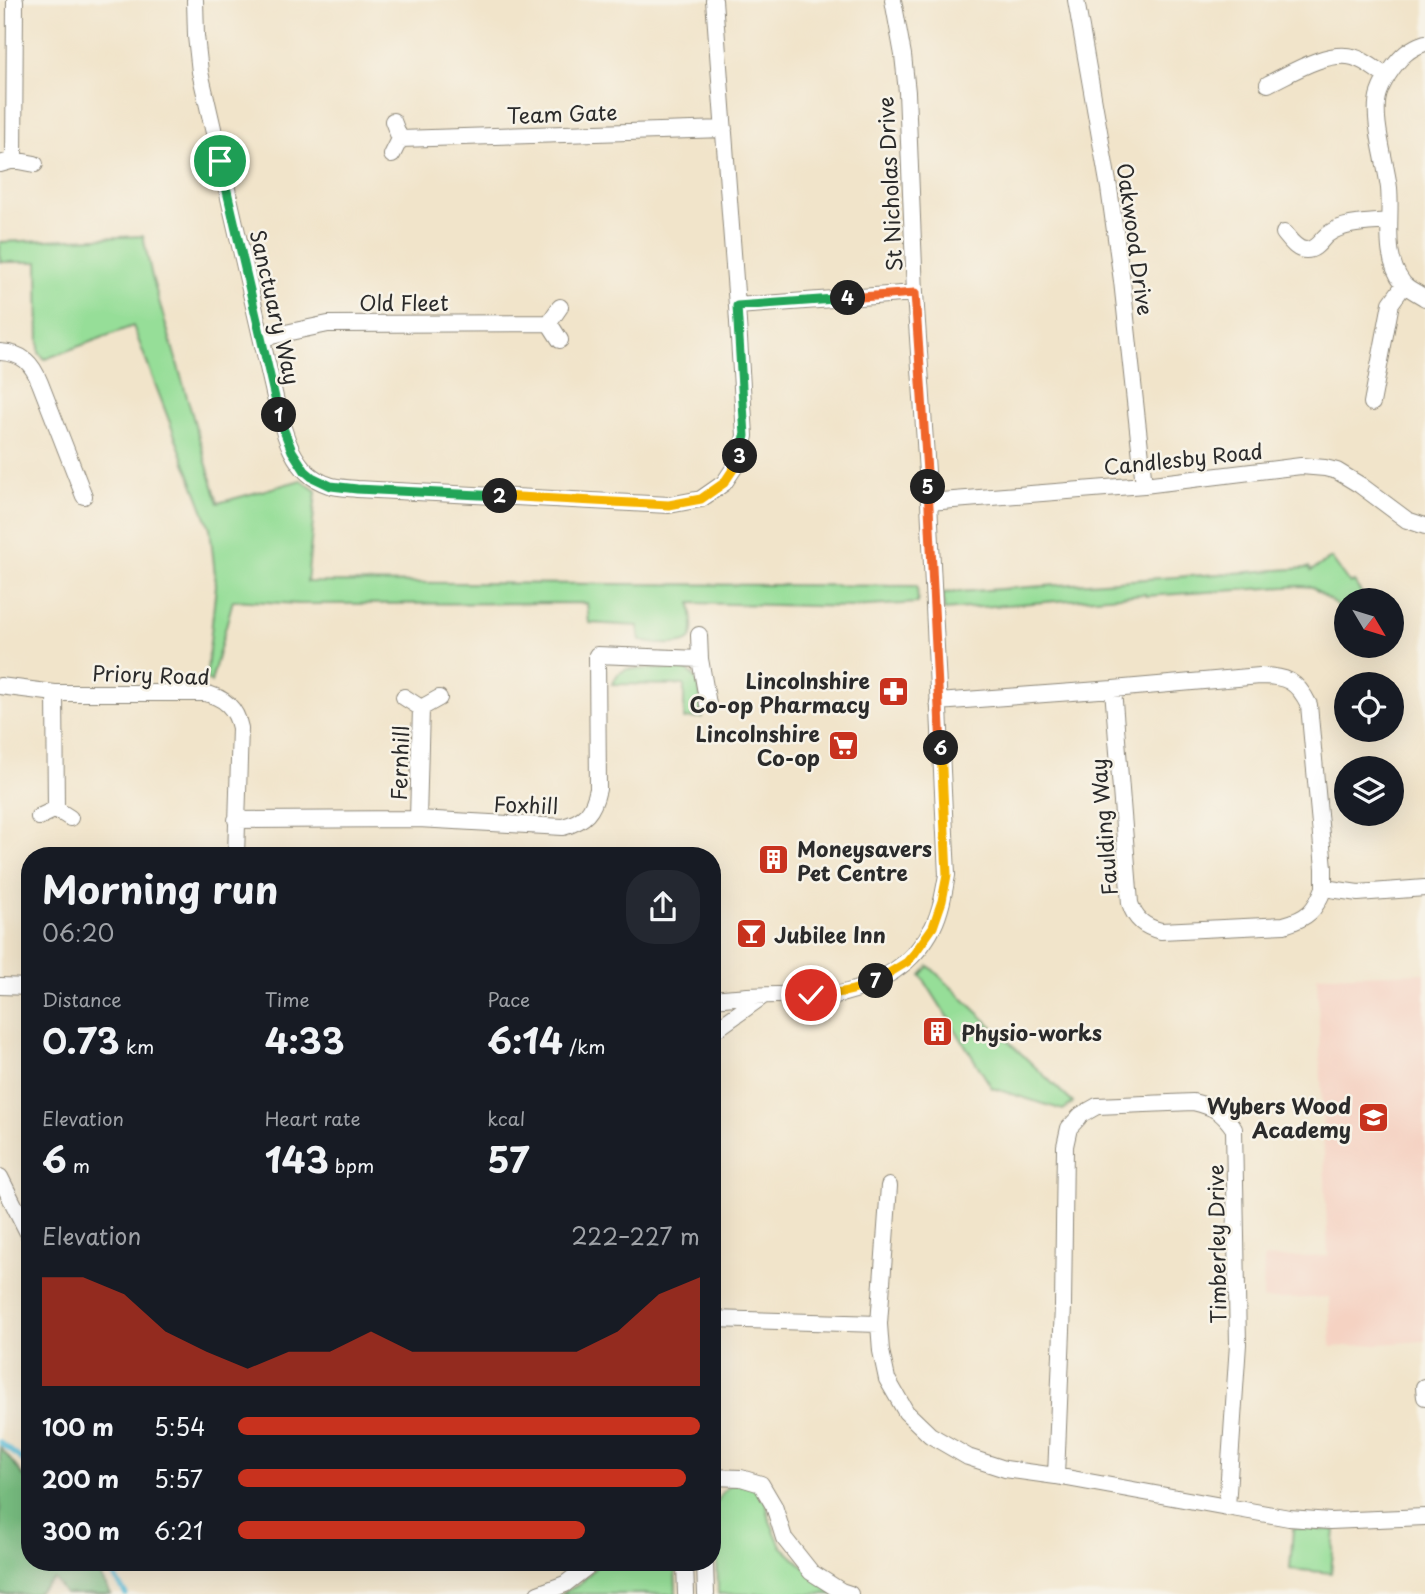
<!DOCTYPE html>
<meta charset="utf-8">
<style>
:root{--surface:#171b24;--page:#242831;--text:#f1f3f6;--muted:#9ea1a6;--accent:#c8321e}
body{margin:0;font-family:"Playpen Sans",sans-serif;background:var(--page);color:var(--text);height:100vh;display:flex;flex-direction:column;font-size:26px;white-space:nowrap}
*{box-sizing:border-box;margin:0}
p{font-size:23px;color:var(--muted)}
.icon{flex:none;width:38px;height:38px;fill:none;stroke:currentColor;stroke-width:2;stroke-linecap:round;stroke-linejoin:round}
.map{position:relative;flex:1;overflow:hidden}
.panel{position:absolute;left:21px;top:847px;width:700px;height:724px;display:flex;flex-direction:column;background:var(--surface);border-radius:28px;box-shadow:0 7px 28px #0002}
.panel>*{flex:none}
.needle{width:46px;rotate:128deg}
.controls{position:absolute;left:1334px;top:588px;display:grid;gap:14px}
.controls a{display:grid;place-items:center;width:70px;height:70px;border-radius:50%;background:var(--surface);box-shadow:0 7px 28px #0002;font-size:35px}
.pin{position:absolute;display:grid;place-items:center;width:60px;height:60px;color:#fff;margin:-30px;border:4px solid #fff;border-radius:50%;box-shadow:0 2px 7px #0007}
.km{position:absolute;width:35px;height:35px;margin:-18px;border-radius:50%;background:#222;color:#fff;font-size:19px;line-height:35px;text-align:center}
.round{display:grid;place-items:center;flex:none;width:74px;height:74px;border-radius:28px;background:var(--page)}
.summary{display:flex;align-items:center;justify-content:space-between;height:119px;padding:0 21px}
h1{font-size:38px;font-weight:700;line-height:52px}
.figures{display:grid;grid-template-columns:repeat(3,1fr);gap:10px;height:119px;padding:7px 21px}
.figures div{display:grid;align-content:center}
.figures b{font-size:35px;font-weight:700}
.figures small{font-size:19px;font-weight:400}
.figures p{font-size:19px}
.chart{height:196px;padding:14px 21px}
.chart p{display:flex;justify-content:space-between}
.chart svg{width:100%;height:126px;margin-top:7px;fill:var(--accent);opacity:.7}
ul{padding:0 21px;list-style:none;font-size:23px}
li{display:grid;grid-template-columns:112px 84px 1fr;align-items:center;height:52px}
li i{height:18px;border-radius:9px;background:var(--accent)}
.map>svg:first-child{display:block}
.built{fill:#f5d2c2}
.green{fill:#96de98;stroke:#608462;stroke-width:2}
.forest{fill:#78bd80;stroke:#527456;stroke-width:2}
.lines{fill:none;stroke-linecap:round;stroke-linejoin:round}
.stream{stroke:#5bbeda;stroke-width:5}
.minor-casing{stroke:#8e887a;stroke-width:18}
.minor{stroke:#fff;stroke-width:16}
.split-1-casing{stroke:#fff;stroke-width:14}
.split-2-casing{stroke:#fff;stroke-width:14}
.split-3-casing{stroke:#fff;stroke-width:14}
.split-4-casing{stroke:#fff;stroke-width:14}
.split-5-casing{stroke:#fff;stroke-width:14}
.split-6-casing{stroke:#fff;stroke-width:14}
.split-7-casing{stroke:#fff;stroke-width:14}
.split-8-casing{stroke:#fff;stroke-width:14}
.split-1{stroke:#22a559;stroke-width:9}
.split-2{stroke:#22a559;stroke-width:9}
.split-3{stroke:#f5b400;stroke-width:9}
.split-4{stroke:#22a559;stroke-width:9}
.split-5{stroke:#f0652b;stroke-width:9}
.split-6{stroke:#f0652b;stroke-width:9}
.split-7{stroke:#f5b400;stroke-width:9}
.split-8{stroke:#f5b400;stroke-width:9}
.labels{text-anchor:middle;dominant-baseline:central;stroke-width:5;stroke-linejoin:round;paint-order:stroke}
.street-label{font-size:21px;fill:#2b2b2b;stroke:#f7f3e8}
.poi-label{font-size:21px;font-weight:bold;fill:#2b2b2b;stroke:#f7f3e8;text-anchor:end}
</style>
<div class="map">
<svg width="1425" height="1594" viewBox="0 0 1425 1594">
<rect width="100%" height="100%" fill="#f7f3e8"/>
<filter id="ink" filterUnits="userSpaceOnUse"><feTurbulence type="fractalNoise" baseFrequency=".0143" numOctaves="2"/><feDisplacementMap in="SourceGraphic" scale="14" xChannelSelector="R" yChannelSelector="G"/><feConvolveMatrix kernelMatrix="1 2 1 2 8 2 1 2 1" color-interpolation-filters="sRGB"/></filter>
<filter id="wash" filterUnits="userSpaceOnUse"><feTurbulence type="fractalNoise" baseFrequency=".00686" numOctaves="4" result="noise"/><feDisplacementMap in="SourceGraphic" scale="28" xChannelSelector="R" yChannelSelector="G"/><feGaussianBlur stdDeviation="1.57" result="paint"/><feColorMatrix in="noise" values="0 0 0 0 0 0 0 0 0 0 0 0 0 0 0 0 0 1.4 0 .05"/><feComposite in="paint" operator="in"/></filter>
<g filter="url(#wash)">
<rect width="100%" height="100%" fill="#f1e4ca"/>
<path class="built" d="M1425,973V1341L1331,1347L1329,1297L1263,1300L1264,1258L1328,1256L1317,976Z"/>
<path class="green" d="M143,236L152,277L218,503L301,480L316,491L307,582L917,586L918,603L851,607L691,603C691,612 696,629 691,638C685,647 649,645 640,640L638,626L589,623L587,603L298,604L233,600L211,682L206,680L216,585L210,528L133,326L45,359L39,353L38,262H0V242Z
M1331,558L1350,584L1354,582L1366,600H1346V612L1312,587L1300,586L1146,596L1145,594L944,610L943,593L1307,568L1309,567L1311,571Z
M627,669H684C703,676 700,700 702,717L684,719V685L612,684L618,674Z
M929,966L1073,1103L1063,1110L992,1088L921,975Z
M732,1483L751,1484L766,1502L770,1521L781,1546L834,1594H718L716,1504L722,1493Z
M1293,1528L1335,1530L1331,1573L1290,1569Z
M599,1563H675L676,1594H560L579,1585Z"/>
<path class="forest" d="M0,1447L30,1484V1563H93L111,1594H65L54,1579L35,1594H0Z"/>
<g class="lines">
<path class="stream" d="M0,1442L21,1459L30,1469
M105,1563L126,1594"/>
</g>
</g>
<g filter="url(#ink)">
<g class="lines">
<defs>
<path id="minor" d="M195,0L196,36L200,72L274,393C282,427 291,474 329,485C338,488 348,488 357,489L669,505L701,499L724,483L738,462L745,436L737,306L714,0
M1076,0L1109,188L1122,281L1144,485
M1425,43C1410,48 1401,56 1392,69C1387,76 1382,84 1379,93C1371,117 1386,162 1389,188C1392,219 1382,256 1403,283C1408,289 1418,293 1425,298
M1268,84C1291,73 1327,50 1353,57C1365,60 1376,70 1387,77
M400,139L724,129
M392,155L400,139L393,121
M14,160L15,0
M0,164L14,160L35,164
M1284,233C1290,240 1296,250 1306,250C1317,250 1321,239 1328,234C1344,222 1370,223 1389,221
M737,306L915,293
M262,338L328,324L549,323
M560,340L549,323L560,307
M0,352C23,353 32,363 40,383L84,496
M1372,403L1391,303L1404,285
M929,502L1144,485L1301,466L1325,468L1337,471L1360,485L1407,520L1425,526
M699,635L700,659L708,704
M0,686L55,693H204C224,697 236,708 240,728L236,856
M1113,689L1130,903C1135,920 1145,927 1161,931L1284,925C1308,918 1315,911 1324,888L1358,893L1425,888
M55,693L56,809
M404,697L421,708L439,698
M938,702L1113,689L1260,676C1285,676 1297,680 1309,705L1324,868V888
M39,817L56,809L70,818
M418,819L421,708
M236,820L418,819L563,827C585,821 593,812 598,789L597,655L700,659
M0,986L30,987
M712,999C734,997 755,995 777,995C796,995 822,998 841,994C879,985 915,963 933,927C941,911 944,892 947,875L929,502L915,293L907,92L903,55L893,0
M718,1028L763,996
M0,1177L30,1237
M889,1186L879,1324L881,1351L887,1379L906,1412L930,1435L968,1457L1005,1469L1056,1476L1227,1507L1238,1344L1234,1129C1222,1111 1214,1107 1193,1102L1097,1106L1081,1115L1069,1128L1065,1146L1063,1306L1056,1476
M712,1319L879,1324
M1424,1387L1425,1397
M712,1477L741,1478L761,1484L774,1506L784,1538L811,1572L841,1591L850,1594
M1227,1507L1289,1518L1330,1521L1425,1517
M685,1563L686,1594
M705,1563L706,1594
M538,1594L565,1584L592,1563"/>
</defs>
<use href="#minor" class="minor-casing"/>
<use href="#minor" class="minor"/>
</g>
</g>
<g class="lines" filter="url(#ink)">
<defs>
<path id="split-1" d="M220,161L279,415"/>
<path id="split-2" d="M279,415L283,428L292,451L305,471L312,477L331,486L357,489L500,496"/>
<path id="split-3" d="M500,496L669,505L701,499L724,483L738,462L740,456"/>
<path id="split-4" d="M740,456L745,436L737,306L848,298"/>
<path id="split-5" d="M848,298L915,293L928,487"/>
<path id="split-6" d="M928,487L941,748"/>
<path id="split-7" d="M876,981L907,962L914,954L933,927L942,901L947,875L941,748"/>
<path id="split-8" d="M811,995C835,994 855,992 876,981"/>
</defs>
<use href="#split-1" class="split-1-casing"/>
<use href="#split-2" class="split-2-casing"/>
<use href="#split-3" class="split-3-casing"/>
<use href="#split-4" class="split-4-casing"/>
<use href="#split-5" class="split-5-casing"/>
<use href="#split-6" class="split-6-casing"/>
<use href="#split-7" class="split-7-casing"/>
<use href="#split-8" class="split-8-casing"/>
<use href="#split-1" class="split-1"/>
<use href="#split-2" class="split-2"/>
<use href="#split-3" class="split-3"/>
<use href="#split-4" class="split-4"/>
<use href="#split-5" class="split-5"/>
<use href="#split-6" class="split-6"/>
<use href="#split-7" class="split-7"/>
<use href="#split-8" class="split-8"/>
</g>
<defs>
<symbol id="pharmacy-square" viewBox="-11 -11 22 22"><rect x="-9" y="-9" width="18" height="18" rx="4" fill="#c8321e" stroke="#f7f3e8"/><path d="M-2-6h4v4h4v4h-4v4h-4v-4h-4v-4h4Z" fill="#fff"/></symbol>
<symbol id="supermarket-square" viewBox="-11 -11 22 22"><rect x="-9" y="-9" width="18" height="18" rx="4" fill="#c8321e" stroke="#f7f3e8"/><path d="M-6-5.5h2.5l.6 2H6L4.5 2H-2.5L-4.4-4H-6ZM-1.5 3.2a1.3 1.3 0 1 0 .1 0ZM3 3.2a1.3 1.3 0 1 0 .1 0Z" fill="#fff"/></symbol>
<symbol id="building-square" viewBox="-11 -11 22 22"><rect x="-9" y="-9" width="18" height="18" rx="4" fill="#c8321e" stroke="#f7f3e8"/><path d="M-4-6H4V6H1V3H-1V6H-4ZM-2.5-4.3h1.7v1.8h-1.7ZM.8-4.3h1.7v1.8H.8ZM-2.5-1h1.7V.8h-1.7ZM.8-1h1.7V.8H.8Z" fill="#fff"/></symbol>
<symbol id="bar-square" viewBox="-11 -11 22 22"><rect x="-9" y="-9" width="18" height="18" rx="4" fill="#c8321e" stroke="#f7f3e8"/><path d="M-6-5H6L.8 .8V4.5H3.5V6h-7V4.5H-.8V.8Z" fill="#fff"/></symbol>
<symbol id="school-square" viewBox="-11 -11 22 22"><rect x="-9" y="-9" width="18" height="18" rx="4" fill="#c8321e" stroke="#f7f3e8"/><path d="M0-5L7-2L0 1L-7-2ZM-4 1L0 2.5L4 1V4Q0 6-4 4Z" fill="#fff"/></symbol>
</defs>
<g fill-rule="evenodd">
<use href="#pharmacy-square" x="876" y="674" width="35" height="35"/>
<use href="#supermarket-square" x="826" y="728" width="35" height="35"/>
<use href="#building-square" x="756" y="842" width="35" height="35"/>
<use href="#bar-square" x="734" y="916" width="35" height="35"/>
<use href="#building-square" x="920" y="1014" width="35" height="35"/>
<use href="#school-square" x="1356" y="1100" width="35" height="35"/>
</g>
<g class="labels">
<g class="street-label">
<text transform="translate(562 113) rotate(-2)">Team Gate</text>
<text transform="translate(889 184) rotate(-93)">St Nicholas Drive</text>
<text transform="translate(1136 239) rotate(82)">Oakwood Drive</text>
<text x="404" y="302">Old Fleet</text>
<text transform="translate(276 307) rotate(77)">Sanctuary Way</text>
<text transform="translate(1183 458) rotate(-6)">Candlesby Road</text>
<text transform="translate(151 674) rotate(2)">Priory Road</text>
<text transform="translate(399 763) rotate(-88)">Fernhill</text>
<text transform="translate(526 804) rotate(2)">Foxhill</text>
<text transform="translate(1103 827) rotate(-95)">Faulding Way</text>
<text transform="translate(1216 1244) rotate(-91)">Timberley Drive</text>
</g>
<g class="poi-label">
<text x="870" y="680">Lincolnshire<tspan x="870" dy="24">Co-op Pharmacy</tspan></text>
<text x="820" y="733">Lincolnshire<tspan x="820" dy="24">Co-op</tspan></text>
<text x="797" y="848" text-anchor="start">Moneysavers<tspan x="797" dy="24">Pet Centre</tspan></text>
<text x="774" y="934" text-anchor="start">Jubilee Inn</text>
<text x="961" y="1032" text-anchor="start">Physio-works</text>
<text x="1351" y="1105">Wybers Wood<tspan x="1351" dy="24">Academy</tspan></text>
</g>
</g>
</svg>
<div class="controls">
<a><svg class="needle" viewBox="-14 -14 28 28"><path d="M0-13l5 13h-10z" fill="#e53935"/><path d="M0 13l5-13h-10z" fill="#9ea1a6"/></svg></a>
<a><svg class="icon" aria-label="locate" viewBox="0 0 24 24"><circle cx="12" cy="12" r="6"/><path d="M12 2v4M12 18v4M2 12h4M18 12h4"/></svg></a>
<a><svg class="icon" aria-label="layers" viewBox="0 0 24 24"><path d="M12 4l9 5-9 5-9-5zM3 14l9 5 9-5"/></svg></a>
</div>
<div class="pin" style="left:220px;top:161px;background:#1e9e55"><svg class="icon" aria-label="arrive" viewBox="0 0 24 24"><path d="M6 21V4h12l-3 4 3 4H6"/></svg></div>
<div class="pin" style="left:811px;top:995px;background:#d93025"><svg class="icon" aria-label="check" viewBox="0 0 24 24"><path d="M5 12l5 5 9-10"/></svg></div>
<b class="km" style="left:279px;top:415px">1</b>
<b class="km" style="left:500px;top:496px">2</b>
<b class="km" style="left:740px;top:456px">3</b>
<b class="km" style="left:848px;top:298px">4</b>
<b class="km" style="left:928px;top:487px">5</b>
<b class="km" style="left:941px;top:748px">6</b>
<b class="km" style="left:876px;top:981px">7</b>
<section class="panel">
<div class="summary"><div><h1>Morning run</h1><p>06:20</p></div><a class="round"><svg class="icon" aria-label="share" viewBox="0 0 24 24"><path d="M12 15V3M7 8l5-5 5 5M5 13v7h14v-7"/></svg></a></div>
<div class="figures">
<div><p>Distance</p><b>0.73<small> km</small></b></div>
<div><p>Time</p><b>4:33</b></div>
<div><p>Pace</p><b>6:14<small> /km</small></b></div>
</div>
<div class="figures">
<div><p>Elevation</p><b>6<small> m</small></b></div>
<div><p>Heart rate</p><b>143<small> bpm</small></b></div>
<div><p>kcal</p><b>57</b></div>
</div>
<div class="chart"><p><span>Elevation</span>222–227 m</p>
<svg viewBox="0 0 160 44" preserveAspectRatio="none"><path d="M0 44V6L10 6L20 12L30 25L40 32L50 38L60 32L70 32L80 25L90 32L100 32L110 32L120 32L130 32L140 25L150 12L160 6V44z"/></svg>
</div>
<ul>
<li><b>100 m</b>5:54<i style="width:100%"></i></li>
<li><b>200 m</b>5:57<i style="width:97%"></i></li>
<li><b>300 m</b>6:21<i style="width:75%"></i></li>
</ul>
</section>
</div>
